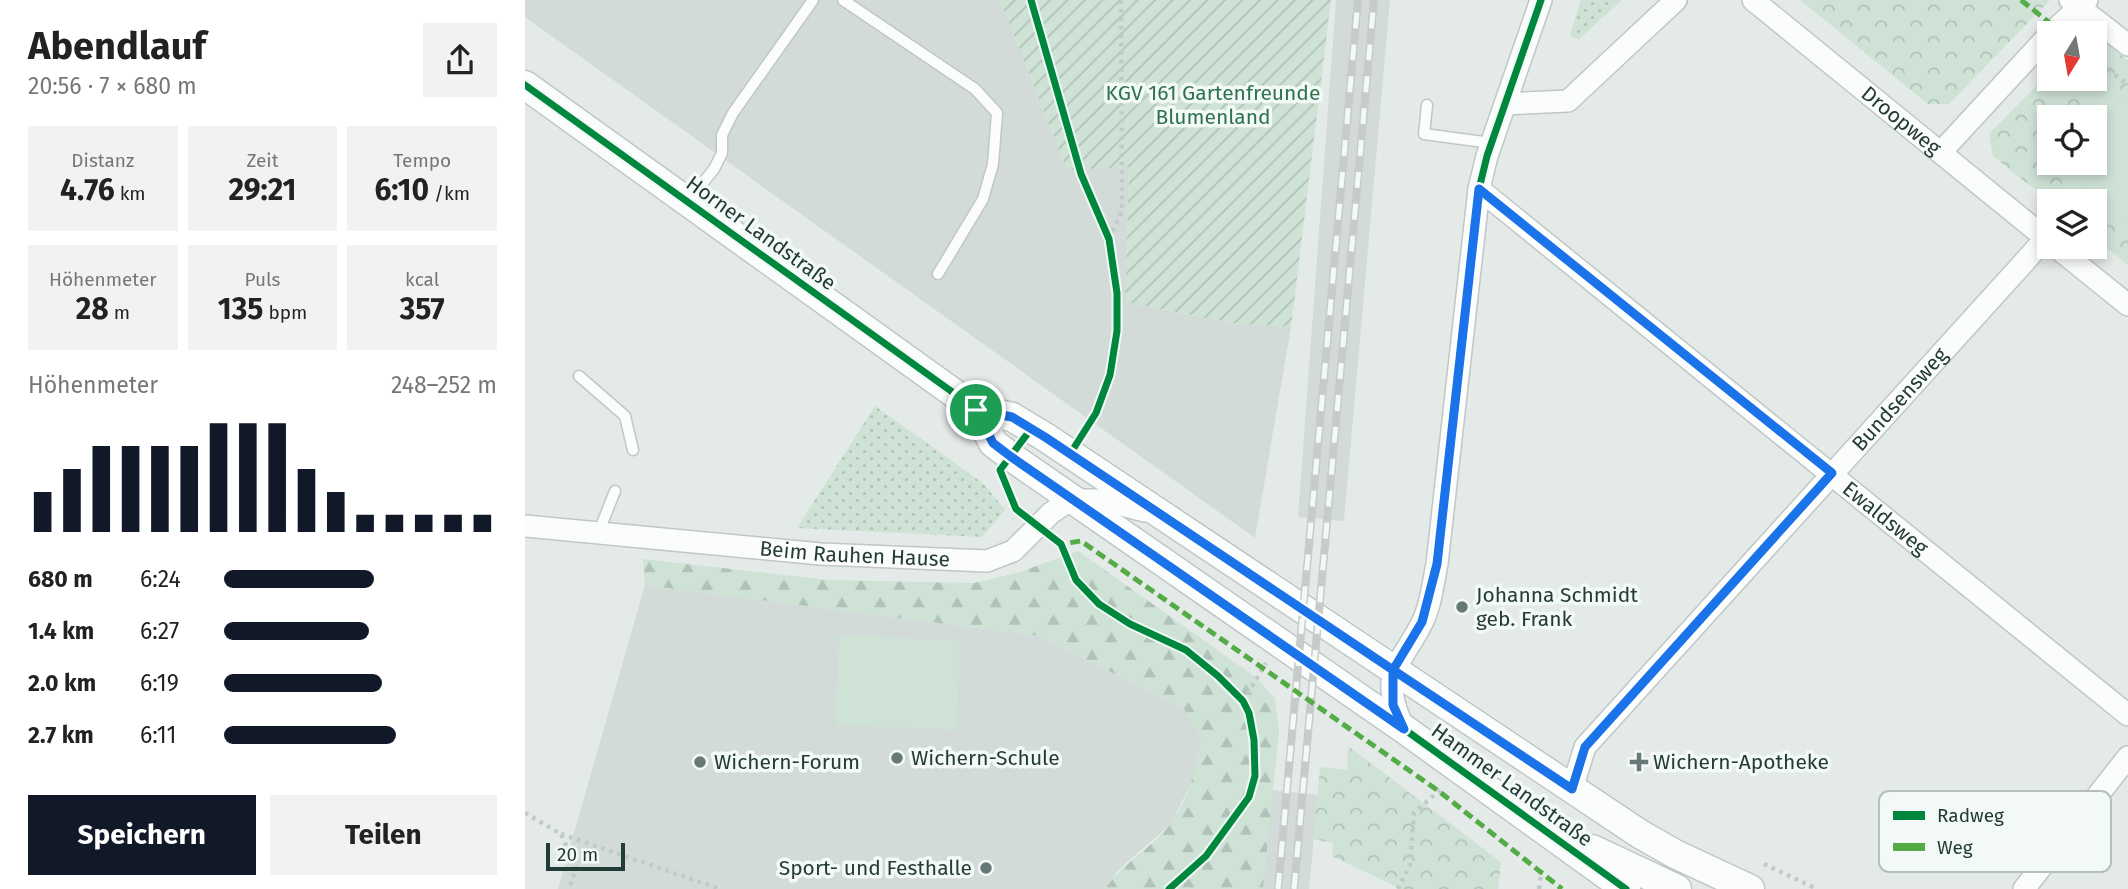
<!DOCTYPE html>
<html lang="de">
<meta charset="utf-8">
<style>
:root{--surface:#fff;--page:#f2f2f2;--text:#222;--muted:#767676;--accent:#111827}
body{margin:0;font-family:"Fira Sans",sans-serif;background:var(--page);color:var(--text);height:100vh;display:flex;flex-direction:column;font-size:26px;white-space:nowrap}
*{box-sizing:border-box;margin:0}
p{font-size:23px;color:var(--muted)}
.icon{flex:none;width:38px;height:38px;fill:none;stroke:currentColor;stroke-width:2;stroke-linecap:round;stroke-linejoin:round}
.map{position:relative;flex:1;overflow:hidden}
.details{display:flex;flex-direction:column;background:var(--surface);width:525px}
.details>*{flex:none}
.needle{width:46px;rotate:191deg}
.tools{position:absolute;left:1512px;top:21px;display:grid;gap:14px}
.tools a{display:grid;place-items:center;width:70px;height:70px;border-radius:0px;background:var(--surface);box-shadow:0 4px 10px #0003;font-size:35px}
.scale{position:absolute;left:21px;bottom:18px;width:79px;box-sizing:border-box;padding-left:7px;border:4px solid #233c38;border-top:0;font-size:19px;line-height:24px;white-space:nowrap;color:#233c38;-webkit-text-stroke:5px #f3f9f6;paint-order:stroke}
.pin{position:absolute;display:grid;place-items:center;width:60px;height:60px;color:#fff;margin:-30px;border:4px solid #fff;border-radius:50%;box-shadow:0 2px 7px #0007}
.round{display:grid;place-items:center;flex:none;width:74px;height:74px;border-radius:0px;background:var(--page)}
.summary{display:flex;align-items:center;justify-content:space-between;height:119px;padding:0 28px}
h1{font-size:38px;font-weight:700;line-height:52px}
.stats{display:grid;grid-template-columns:repeat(3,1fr);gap:10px;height:119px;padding:7px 28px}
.stats div{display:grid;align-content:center;border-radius:0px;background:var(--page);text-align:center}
.stats b{font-size:30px;font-weight:700}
.stats small{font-size:19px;font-weight:400}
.stats p{font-size:19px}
.chart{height:196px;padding:14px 28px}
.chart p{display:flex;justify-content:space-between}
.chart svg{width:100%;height:126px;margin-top:7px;stroke:var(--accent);stroke-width:6}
.button{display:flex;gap:14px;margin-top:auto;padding:14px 28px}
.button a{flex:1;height:80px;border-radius:0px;background:var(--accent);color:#fff;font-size:28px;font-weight:700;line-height:80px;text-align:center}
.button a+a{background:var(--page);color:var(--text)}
ul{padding:0 28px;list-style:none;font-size:23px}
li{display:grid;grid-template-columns:112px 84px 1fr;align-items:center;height:52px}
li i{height:18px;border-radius:9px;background:var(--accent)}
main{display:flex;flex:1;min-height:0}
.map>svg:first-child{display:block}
.built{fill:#d3dbd8}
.grass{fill:url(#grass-dots)}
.forest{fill:url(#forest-firs)}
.park{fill:url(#park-crowns);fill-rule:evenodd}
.garden{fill:url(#garden-furrows)}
.pitch{fill:#cee2d6}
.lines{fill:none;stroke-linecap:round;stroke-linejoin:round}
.service-casing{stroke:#c1c7c5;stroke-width:13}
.minor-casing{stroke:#c1c7c5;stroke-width:24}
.secondary-casing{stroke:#c0c7c5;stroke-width:31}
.path{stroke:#c1cac8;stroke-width:4.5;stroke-dasharray:3.5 5;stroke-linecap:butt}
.service{stroke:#fbfcfc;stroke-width:10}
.minor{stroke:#fbfcfc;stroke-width:21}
.secondary{stroke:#fbfcfc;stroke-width:28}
.rail-casing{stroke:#c7cbca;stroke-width:8}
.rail{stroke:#f3f9f6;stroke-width:5;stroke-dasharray:16;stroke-linecap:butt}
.quiet{stroke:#53ac46;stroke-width:5;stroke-dasharray:10 5;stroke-linecap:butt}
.cycleway-casing{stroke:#f3f9f6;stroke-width:11}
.cycleway{stroke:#00873e;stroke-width:7}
.route-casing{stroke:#fff;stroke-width:14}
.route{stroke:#1a73e8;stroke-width:9}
.poi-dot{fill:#677976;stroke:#f3f9f6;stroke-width:2.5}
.labels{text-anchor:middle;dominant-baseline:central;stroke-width:7;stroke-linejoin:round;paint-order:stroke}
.park-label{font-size:21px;fill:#2e7250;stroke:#f3f9f6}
.street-label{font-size:21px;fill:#233c38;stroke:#f3f9f6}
.poi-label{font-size:21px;fill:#233c38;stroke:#f3f9f6;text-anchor:start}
.key{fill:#f3f9f6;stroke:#b5c0bd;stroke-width:2}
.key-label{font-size:19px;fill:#233c38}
</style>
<main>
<section class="details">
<div class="summary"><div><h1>Abendlauf</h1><p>20:56 · 7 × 680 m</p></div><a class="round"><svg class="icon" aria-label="share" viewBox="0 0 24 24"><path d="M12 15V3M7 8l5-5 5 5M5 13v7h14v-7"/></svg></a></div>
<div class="stats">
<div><p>Distanz</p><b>4.76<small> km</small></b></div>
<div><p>Zeit</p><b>29:21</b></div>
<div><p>Tempo</p><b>6:10<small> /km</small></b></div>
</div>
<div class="stats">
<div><p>Höhenmeter</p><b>28<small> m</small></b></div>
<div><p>Puls</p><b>135<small> bpm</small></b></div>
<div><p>kcal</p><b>357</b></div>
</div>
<div class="chart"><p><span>Höhenmeter</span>248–252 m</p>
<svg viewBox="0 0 160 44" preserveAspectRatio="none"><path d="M5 44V30M15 44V22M25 44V14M35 44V14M45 44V14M55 44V14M65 44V6M75 44V6M85 44V6M95 44V22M105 44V30M115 44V38M125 44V38M135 44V38M145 44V38M155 44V38"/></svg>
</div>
<ul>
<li><b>680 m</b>6:24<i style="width:55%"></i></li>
<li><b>1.4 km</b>6:27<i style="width:53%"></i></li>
<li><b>2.0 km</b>6:19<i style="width:58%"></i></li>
<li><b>2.7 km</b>6:11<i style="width:63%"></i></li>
</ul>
<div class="button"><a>Speichern</a><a>Teilen</a></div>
</section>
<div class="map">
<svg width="1603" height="889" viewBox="0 0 1603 889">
<defs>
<pattern id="grass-dots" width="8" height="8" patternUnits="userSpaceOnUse" patternTransform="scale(1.75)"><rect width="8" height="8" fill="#cee2d6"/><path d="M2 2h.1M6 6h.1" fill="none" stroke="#b1c3b8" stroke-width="1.8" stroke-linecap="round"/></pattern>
<pattern id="forest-firs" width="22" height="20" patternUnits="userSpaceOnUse" patternTransform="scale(1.75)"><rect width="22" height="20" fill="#cee2d6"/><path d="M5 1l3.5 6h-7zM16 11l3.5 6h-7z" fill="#b1c3b8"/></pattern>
<pattern id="park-crowns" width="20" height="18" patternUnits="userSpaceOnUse" patternTransform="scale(1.75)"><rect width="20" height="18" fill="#cee2d6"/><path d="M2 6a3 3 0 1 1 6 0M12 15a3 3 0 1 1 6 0" fill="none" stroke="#b1c3b8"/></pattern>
<pattern id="garden-furrows" width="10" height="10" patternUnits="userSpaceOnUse" patternTransform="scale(1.75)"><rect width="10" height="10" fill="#cee2d6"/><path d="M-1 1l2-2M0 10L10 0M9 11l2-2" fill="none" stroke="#b1c3b8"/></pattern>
</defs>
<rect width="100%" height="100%" fill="#e4eae8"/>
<path class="built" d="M0,0H475L542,170L604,166L600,302L708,323L766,327L730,538L0,17Z
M811,0H865L819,521L773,517Z
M120,585L514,636L658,708L677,736L668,779L646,824L593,870L580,889H33Z
M747,790L793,795L784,889H738Z"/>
<path class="grass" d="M1056,0H1097L1053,40L1045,35Z
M350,406L459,484L480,510L457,537L272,528Z"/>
<path class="forest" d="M553,551L729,676L750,698L754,732L738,889H580C599,861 629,847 646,823C665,797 671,766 677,736L658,708L514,636L120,585L118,559L304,580L449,583L492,573Z"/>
<path class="park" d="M1275,0H1525L1424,104H1403Z
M1570,34L1603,61V265L1570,238V201H1524L1468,156L1464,134L1524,73V79H1570ZM1524,117H1570V163H1524Z
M823,746L976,862L973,889H876L807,856L808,843L788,839L795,767L822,770Z"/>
<path class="garden" d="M475,0H806L766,327L708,323L600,302L604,167L542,170Z"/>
<path class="pitch" d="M1581,79L1603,97V224L1527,163H1570V117H1550Z
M314,636L435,640L432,730L311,725Z"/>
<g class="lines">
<defs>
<path id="service" d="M318,0L450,89L472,113L468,164L458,199L413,274
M902,105L899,134L966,143
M164,200L189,169L197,153V135L208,113L288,0
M54,376L100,416L108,450
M73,534L90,491"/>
<g id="minor">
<path id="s1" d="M1228,0L1524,241"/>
<path d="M1545,0L1603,45"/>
<path d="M1526,33L1562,0"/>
<path d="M980,104L1043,101L1151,0"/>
<path d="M1416,152L1524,35"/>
<path id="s2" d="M954,189L1603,715"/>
<path d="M1531,247L1603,305"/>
<path id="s3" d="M0,526L296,554L462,561L488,551L526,513L545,500H577L620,511"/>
<path d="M879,729C853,672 873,670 897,623C906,605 908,583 912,564L954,189L962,156L1016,0"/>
<path id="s4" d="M1047,789L1060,747L1521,238"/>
<path d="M1499,889L1603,757"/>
</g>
<path id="secondary" d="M0,85L451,409L487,417L520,437L1115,834L1150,854L1225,889
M451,409L468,443L485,456L879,729L1101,889
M1067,849L1152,889"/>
</defs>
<use href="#service" class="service-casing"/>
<use href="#minor" class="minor-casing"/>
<use href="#secondary" class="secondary-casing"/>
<path class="path" d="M1570,59L1603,85
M584,239L597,211L596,0
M482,488L491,509L497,513
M536,544C546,567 555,589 576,605C594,619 612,625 632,634C659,647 715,684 724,713C728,725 729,738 730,750C730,766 731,783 724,797C706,833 673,863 644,889
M718,701L741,663
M0,813L36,834L51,868L44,889
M36,834L195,889
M1239,864L1292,889
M873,889L885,865L889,813L918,787
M1014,889L1016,874"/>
<use href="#service" class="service"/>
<use href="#minor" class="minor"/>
<use href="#secondary" class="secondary"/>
<defs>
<path id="rail" d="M753,889L833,0
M769,889L849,0"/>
</defs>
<use href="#rail" class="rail-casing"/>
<use href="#rail" class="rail"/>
<path class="quiet" d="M1496,0L1531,28
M532,540L536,544L556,541L915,792L1037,889"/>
<defs>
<path id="cycleway" d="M506,0L556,174L584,239L592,293V331L585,375L571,413L545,454
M0,85L451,409L487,417L520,437L1047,789
M451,409L468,443L485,456L879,729L1101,889
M506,429L475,470L491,509L536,544L551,580L574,604L605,624L661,650L693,676L718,701L724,713L729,740L730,776L724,797L681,856L644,889
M868,670L897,622L905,598L954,189L962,156L1016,0"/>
</defs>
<use href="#cycleway" class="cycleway-casing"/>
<use href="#cycleway" class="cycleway"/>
</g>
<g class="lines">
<defs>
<path id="route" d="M451,410L468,443L485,456L879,729L868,705V670L1047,789L1060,747L1307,473L954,189L912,564L897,622L868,670L520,437L487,417L451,410"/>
</defs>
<use href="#route" class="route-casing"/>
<use href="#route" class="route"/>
</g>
<g class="poi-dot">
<circle cx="937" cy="607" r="7"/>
<circle cx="372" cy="758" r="7"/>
<circle cx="175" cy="762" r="7"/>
<path d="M1110.5 751.5h7v7h7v7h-7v7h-7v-7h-7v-7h7z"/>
<circle cx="461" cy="868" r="7"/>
</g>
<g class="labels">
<g class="park-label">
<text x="688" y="93">KGV 161 Gartenfreunde<tspan x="688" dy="24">Blumenland</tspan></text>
</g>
<g class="street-label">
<text stroke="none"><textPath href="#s1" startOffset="191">Droopweg</textPath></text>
<text transform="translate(236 233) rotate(36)">Horner Landstraße</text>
<text stroke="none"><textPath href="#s4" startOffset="513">Bundsensweg</textPath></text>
<text stroke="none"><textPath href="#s2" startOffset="523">Ewaldsweg</textPath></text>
<text stroke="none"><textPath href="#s3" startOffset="331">Beim Rauhen Hause</textPath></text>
<text transform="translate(987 785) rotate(36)">Hammer Landstraße</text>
</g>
<g class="poi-label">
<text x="951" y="595">Johanna Schmidt<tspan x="951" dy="24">geb. Frank</tspan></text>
<text x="386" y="758">Wichern-Schule</text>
<text x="189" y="762">Wichern-Forum</text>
<text x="1128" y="762">Wichern-Apotheke</text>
<text x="447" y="868" text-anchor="end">Sport- und Festhalle</text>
</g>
</g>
<rect x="1354" y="791" width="232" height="81" rx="10" class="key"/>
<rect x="1368" y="811" width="32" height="9" fill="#00873e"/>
<rect x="1368" y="843" width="32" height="8" fill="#53ac46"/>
<g class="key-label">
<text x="1412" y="822">Radweg</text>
<text x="1412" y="854">Weg</text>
</g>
</svg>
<div class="tools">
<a><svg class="needle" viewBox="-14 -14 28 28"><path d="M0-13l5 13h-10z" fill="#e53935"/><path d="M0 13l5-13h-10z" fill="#767676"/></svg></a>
<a><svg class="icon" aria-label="locate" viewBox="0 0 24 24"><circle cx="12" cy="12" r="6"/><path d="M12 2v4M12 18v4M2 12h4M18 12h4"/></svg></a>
<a><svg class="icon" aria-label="layers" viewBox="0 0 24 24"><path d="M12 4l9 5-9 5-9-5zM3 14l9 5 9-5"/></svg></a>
</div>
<div class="scale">20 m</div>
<div class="pin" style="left:451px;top:410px;background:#1e9e55"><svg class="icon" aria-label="arrive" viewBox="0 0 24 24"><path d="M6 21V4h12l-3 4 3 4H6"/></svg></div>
</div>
</main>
